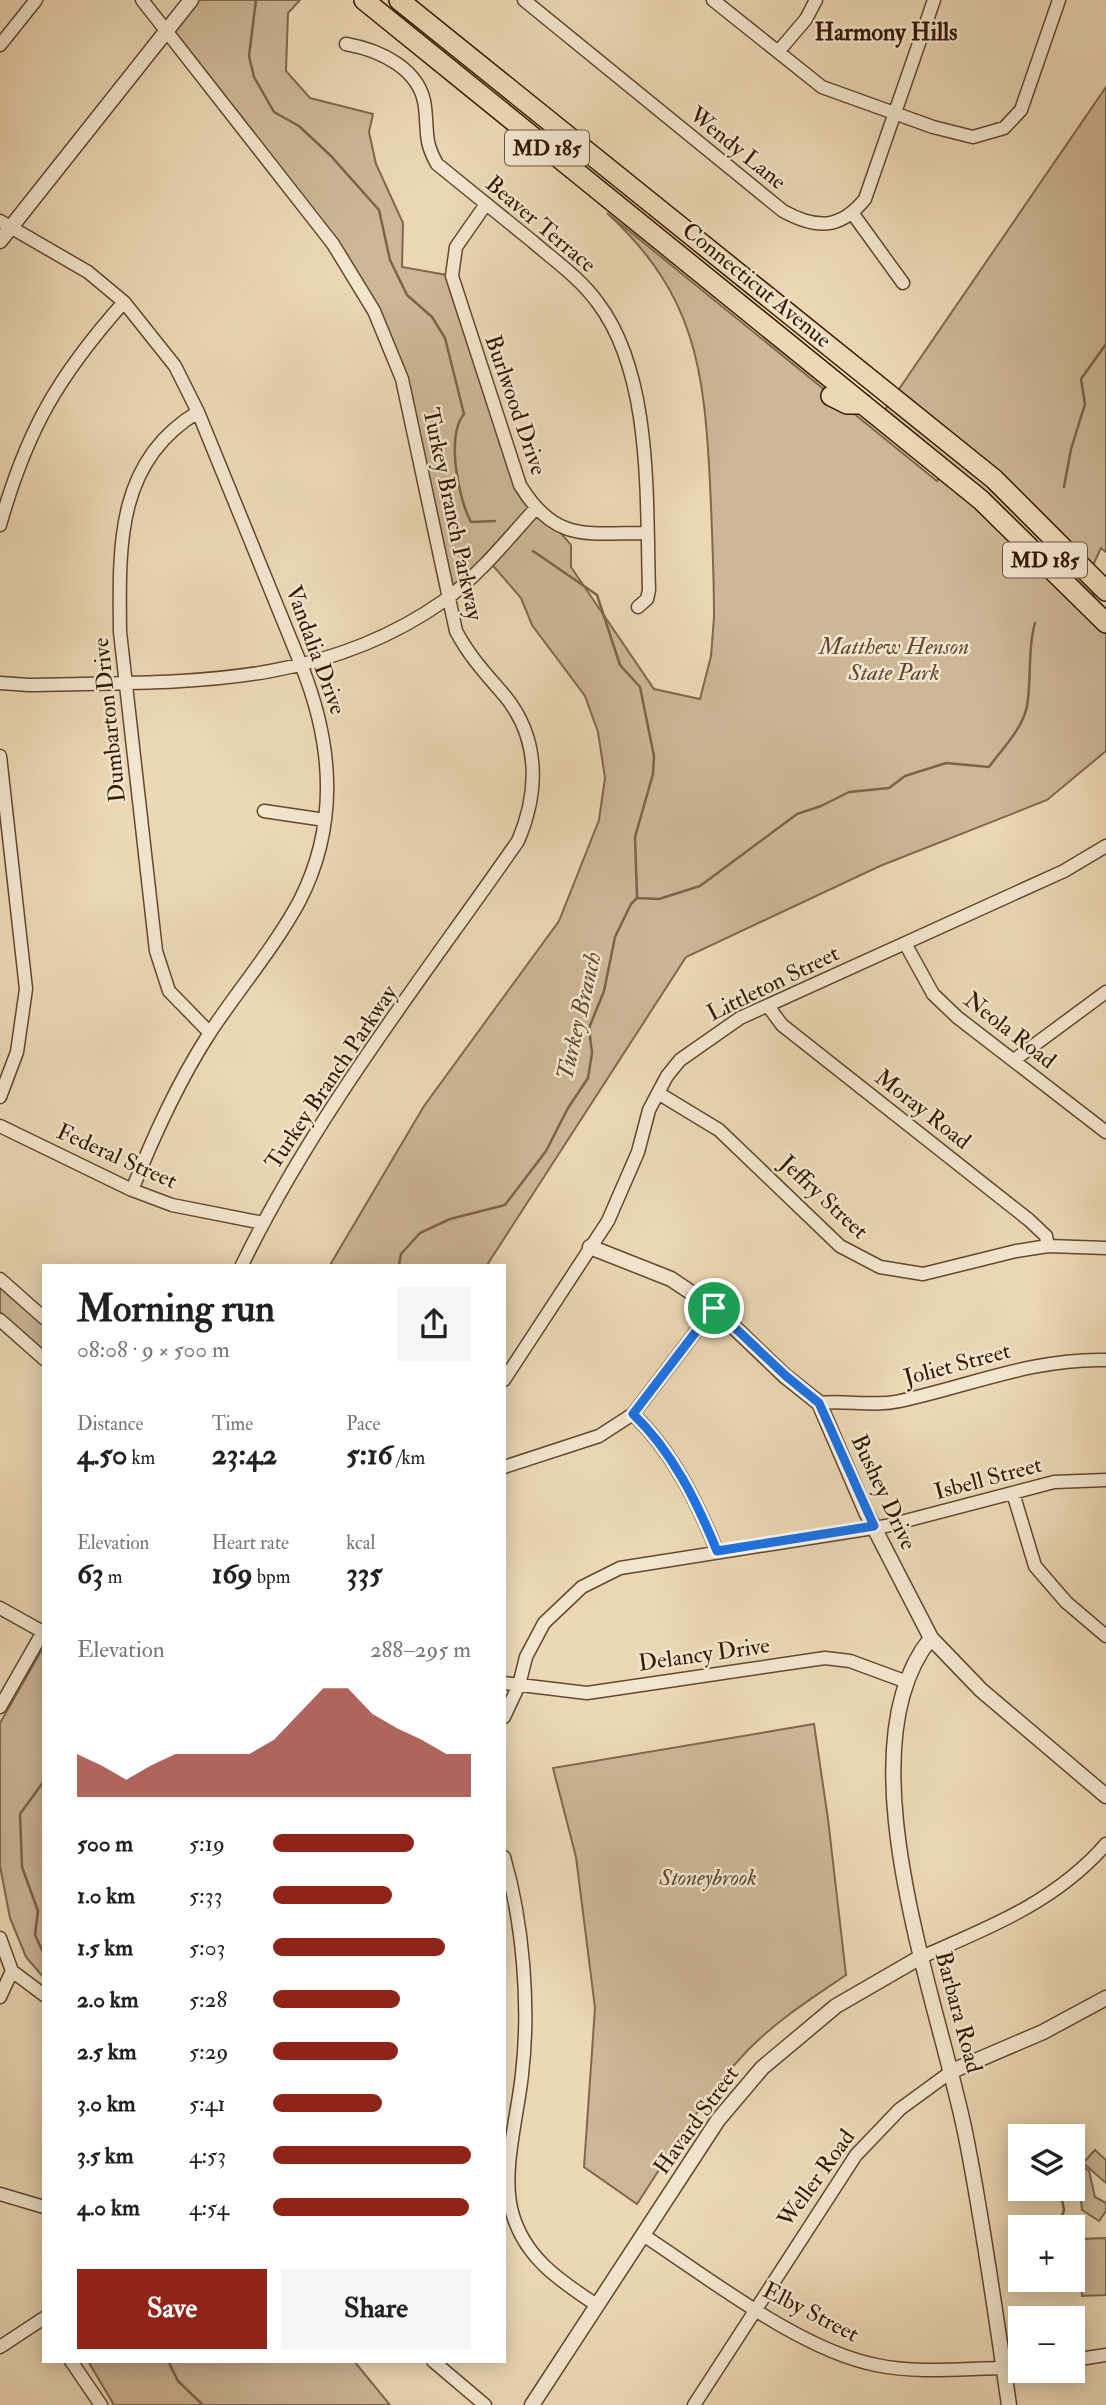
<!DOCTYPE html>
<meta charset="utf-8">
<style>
:root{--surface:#fff;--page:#f6f6f6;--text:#222;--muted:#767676;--accent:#8f2418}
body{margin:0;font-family:"IM FELL Double Pica",serif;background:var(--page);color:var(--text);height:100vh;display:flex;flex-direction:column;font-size:26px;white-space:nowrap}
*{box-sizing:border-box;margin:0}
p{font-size:23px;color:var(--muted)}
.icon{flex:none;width:38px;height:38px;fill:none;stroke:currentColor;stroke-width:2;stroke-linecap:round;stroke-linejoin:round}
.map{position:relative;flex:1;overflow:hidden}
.panel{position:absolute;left:42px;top:1264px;width:464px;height:1099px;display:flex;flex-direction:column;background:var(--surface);border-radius:0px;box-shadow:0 4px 18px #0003}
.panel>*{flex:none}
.controls{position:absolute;left:1008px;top:2124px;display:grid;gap:14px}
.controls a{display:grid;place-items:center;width:77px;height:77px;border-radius:0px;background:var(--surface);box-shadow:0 4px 18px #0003;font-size:35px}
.pin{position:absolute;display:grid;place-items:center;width:60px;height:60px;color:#fff;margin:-30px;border:4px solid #fff;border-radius:50%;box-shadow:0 2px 7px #0007}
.round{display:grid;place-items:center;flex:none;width:74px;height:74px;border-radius:0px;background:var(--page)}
.overview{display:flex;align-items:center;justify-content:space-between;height:119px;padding:0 35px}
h1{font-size:38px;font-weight:700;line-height:52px}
.figures{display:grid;grid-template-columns:repeat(3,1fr);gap:10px;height:119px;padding:7px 35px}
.figures div{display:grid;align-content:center}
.figures b{font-size:30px;font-weight:700}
.figures small{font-size:19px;font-weight:400}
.figures p{font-size:19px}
.chart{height:196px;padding:14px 35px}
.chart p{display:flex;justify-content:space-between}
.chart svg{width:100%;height:126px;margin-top:7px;fill:var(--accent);opacity:.7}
.primary-button{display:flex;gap:14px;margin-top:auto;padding:14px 35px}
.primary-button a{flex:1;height:80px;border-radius:0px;background:var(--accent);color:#fff;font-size:28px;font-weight:700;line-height:80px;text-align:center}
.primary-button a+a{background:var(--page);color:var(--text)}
ul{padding:0 35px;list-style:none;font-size:23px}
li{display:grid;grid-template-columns:112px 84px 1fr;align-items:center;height:52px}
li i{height:18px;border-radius:9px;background:var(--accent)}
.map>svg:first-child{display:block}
.green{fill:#cdb797;stroke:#80684c;stroke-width:2}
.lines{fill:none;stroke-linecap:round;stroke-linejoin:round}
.stream{stroke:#7c6449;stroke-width:2.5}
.minor-casing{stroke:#61482f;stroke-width:15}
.tertiary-casing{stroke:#61482f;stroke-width:17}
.primary-casing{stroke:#331802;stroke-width:22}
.minor{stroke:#f3e6cf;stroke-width:12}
.tertiary{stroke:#f3e6cf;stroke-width:14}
.primary{stroke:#ecd8b5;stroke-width:19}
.route-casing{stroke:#fff;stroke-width:14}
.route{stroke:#1a73e8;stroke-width:9}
.labels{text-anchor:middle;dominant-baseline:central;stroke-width:5;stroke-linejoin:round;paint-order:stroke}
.shield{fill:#f3e6cf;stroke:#6d5640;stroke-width:2}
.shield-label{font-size:21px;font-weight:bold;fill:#331802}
.street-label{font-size:23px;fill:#331802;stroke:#f3e6cf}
.park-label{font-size:23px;font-style:italic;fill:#61482f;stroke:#f3e6cf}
.neighbourhood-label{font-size:24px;font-weight:bold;fill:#331802;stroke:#f3e6cf}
.water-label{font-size:24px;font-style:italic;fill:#644b31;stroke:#f3e6cf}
</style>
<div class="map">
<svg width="1106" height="2405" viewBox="0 0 1106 2405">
<rect width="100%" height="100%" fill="#ecd8b5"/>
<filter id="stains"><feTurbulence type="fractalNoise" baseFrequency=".00286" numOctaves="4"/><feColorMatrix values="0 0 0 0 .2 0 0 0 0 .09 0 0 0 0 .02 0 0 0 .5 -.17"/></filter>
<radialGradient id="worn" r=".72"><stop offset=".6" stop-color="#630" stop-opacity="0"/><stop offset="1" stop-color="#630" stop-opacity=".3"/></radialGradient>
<path class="green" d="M191,0H300L288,13L286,71L310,98L373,114L369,132L376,164L403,223L402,267L452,276L520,485L571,545V567L654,689L700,699L711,656L714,617C714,573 712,528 710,483C704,369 696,295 607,213L937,481L950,465L884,411L1106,87V552L1101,548L1087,578L1106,627V751L1047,800L880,866L686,957L487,1265H330L424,1106L559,921L599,820L605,778L598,732L585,696L532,625L521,598L489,561L447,599L402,379L355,276L166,31Z
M0,1284L44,1324V1351L0,1312Z
M44,1646V1978L26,1957L10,1918L0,1866V1723Z
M814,1724L828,1819L846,1975C812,1998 776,2021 747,2051C704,2096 671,2152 637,2204L584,2167L595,2008L576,1857L553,1768Z
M1095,2150L1106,2160V2183L1083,2163Z
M1073,2159L1089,2171L1095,2197L1106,2203V2211L1099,2221L1082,2210L1080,2191L1073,2185Z
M1106,2238V2295L1082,2296L1081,2239Z
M88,2361H354L390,2405H114Z"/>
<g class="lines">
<path class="stream" d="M256,0L249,56L254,77L274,112L299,126L331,156L379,210L390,260L407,295L432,317L445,338L464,414C446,436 458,498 471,522L495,521
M1064,487L1071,449L1085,404L1081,379L1106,344
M533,551L597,595L620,665L640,687L654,756L653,774L635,837L637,897
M399,1265L401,1254L420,1233L450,1219L505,1205L546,1151L568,1108L588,1078L592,1053L589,1028L604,991L615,937L631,904L637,898L659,899L700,886L797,814L821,806L849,792L889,788L905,776L946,763L989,767C1002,749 1023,728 1027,706C1032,678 1027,651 1035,623
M44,1781L20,1814L22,1867L38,1911L35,1935L44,1954
M1053,2223L1061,2219L1064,2210L1060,2189
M168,2361L178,2381L203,2405"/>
<defs>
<path id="minor" d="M142,0L333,244L374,311L402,379L456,631C469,656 486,674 505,696C540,739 539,792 518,841C422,979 316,1113 242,1265
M524,0L783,211C816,229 840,230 865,199L934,0
M713,0L822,87L933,127L973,137L1004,128L1021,110L1059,0
M346,44C380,50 421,69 425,107C428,133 424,141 437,164C469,190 501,216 532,241C555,261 580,278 598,303C653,376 646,501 649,590L647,599L638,607
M0,45L36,0
M778,52L806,19L816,0
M486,204L456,247L452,276L520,485C555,543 587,533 647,533
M853,214L903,283
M0,221L88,272L124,302L175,366L198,412L302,667C333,745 339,825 299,902C274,948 238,990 209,1034C177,1084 154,1135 132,1190
M198,412C116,461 119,546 120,632L156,951L169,991L210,1033
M0,525C27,430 58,376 124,302
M0,683L29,685C177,681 317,691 445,600C479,575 507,540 535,509
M0,756L26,989L17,1052L0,1097
M264,811L325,820
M906,945L933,994L957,1017L1106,1132
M768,1006L782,1025L1029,1220L1046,1236L1048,1246
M1014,1060L1106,992
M658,1093L719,1130L840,1246L880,1267L923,1274L1016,1251L1048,1246L1106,1248
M0,1126L132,1190L172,1205L263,1223
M0,1279L44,1318
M0,1320L44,1359
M504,1380L608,1221L638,1152L649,1110L667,1076L680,1060L740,1018L1064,871L1106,846
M819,1403C846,1400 873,1407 900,1401C969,1386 1034,1358 1106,1360
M633,1414C672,1451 697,1502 717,1551
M504,1467L599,1436L633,1414L714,1308
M1013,1493L1035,1566L1066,1602L1106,1636
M0,1608L43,1632
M504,1683L587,1693L825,1658L850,1661L907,1682
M0,1707L44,1630
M504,1717L519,1685L526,1657L544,1623L582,1587L620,1568L886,1526L1054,1482L1106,1480
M504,1857C523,1922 530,2006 522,2074C518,2115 501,2172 512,2212C524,2257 559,2280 595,2304
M0,1938L12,1971L44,1995
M919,1958C988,1928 1056,1902 1106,1844
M0,1997L12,1971
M0,2194L44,2207
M643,2235C709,2278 800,2350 876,2365C924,2375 972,2367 1020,2368
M0,2347L44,2318
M1073,2360L1106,2355
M71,2361L101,2405
M433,2361L485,2405
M694,2405L856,2155L900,2109L952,2071"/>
<path id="tertiary" d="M0,241L191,0
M590,1247L671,1279L714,1308L785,1376L819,1403L866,1512L931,1638L981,1690L1106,1796
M931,1638C838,1752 943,2012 967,2142C984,2229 996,2317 1009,2405
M952,2071L1043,2032L1106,1998
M532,2405L718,2120L762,2068L836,2006L919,1958"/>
<path id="primary" d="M364,0L981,500L1106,623
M399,0L994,479L1106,591
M831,396L847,404H863"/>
</defs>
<use href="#minor" class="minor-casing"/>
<use href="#tertiary" class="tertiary-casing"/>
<use href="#primary" class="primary-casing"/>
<use href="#minor" class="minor"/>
<use href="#tertiary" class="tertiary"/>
<use href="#primary" class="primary"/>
</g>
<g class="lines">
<defs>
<path id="route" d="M714,1308L786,1376L819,1403L874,1526L717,1551C697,1502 672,1451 633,1414Z"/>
</defs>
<use href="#route" class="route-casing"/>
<use href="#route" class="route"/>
</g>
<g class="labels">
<g class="shield">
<rect x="505" y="130.5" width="84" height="35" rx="5"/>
<rect x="1003" y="542.5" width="84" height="35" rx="5"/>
</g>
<g class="shield-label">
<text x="547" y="148">MD 185</text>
<text x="1045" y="560">MD 185</text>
</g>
<g class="street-label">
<text transform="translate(738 148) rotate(39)">Wendy Lane</text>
<text transform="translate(541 224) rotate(40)">Beaver Terrace</text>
<text transform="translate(757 285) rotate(39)">Connecticut Avenue</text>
<text transform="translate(516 405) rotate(71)">Burlwood Drive</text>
<text transform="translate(453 514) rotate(78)">Turkey Branch Parkway</text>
<text transform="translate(316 650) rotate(70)">Vandalia Drive</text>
<text transform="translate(109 720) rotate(-96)">Dumbarton Drive</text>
<text transform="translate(773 983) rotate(-26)">Littleton Street</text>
<text transform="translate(1010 1030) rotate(38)">Neola Road</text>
<text transform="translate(331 1077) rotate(-56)">Turkey Branch Parkway</text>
<text transform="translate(923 1109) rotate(38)">Moray Road</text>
<text transform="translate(117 1156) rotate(24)">Federal Street</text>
<text transform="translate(824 1197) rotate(43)">Jeffry Street</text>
<text transform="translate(957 1364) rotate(-15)">Joliet Street</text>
<text transform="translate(988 1478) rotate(-15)">Isbell Street</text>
<text transform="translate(884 1492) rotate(65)">Bushey Drive</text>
<text transform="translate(704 1654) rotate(-8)">Delancy Drive</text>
<text transform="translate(959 2012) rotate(75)">Barbara Road</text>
<text transform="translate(696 2120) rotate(-54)">Havard Street</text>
<text transform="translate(816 2178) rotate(-54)">Weller Road</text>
<text transform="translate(811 2312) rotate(27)">Elby Street</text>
</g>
<g class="park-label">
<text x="894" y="646">Matthew Henson<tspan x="894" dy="26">State Park</tspan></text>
<text x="708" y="1877">Stoneybrook</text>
</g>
<g class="neighbourhood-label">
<text x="886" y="32">Harmony Hills</text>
</g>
<g class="water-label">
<text transform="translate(579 1016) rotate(-77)">Turkey Branch</text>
</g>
</g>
<rect width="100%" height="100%" filter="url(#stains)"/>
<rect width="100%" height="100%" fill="url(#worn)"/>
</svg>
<div class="controls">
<a><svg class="icon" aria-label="layers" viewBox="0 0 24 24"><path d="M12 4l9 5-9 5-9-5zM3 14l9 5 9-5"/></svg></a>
<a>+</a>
<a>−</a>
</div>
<div class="pin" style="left:714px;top:1308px;background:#1e9e55"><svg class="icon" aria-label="arrive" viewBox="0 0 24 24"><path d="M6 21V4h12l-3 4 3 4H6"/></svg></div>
<section class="panel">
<div class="overview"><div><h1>Morning run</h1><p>08:08 · 9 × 500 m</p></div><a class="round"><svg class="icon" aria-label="share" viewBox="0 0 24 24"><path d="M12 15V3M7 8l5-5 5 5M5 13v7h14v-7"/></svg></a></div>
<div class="figures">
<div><p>Distance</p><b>4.50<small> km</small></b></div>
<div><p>Time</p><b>23:42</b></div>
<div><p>Pace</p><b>5:16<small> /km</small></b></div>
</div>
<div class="figures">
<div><p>Elevation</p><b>63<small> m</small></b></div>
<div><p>Heart rate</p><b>169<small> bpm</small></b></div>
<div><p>kcal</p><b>335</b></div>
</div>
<div class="chart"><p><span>Elevation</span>288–295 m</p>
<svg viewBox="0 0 160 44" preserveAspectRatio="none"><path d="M0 44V29L10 33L20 38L30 33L40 29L50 29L60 29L70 29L80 24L90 15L100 6L110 6L120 15L130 20L140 24L150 29L160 29V44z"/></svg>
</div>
<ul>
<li><b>500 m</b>5:19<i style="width:71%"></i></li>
<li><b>1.0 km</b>5:33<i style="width:60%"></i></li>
<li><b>1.5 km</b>5:03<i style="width:87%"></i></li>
<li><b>2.0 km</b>5:28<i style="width:64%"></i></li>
<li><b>2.5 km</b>5:29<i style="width:63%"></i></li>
<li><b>3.0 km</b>5:41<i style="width:55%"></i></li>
<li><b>3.5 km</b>4:53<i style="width:100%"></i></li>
<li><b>4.0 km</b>4:54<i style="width:99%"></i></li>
</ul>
<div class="primary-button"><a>Save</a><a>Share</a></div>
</section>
</div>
